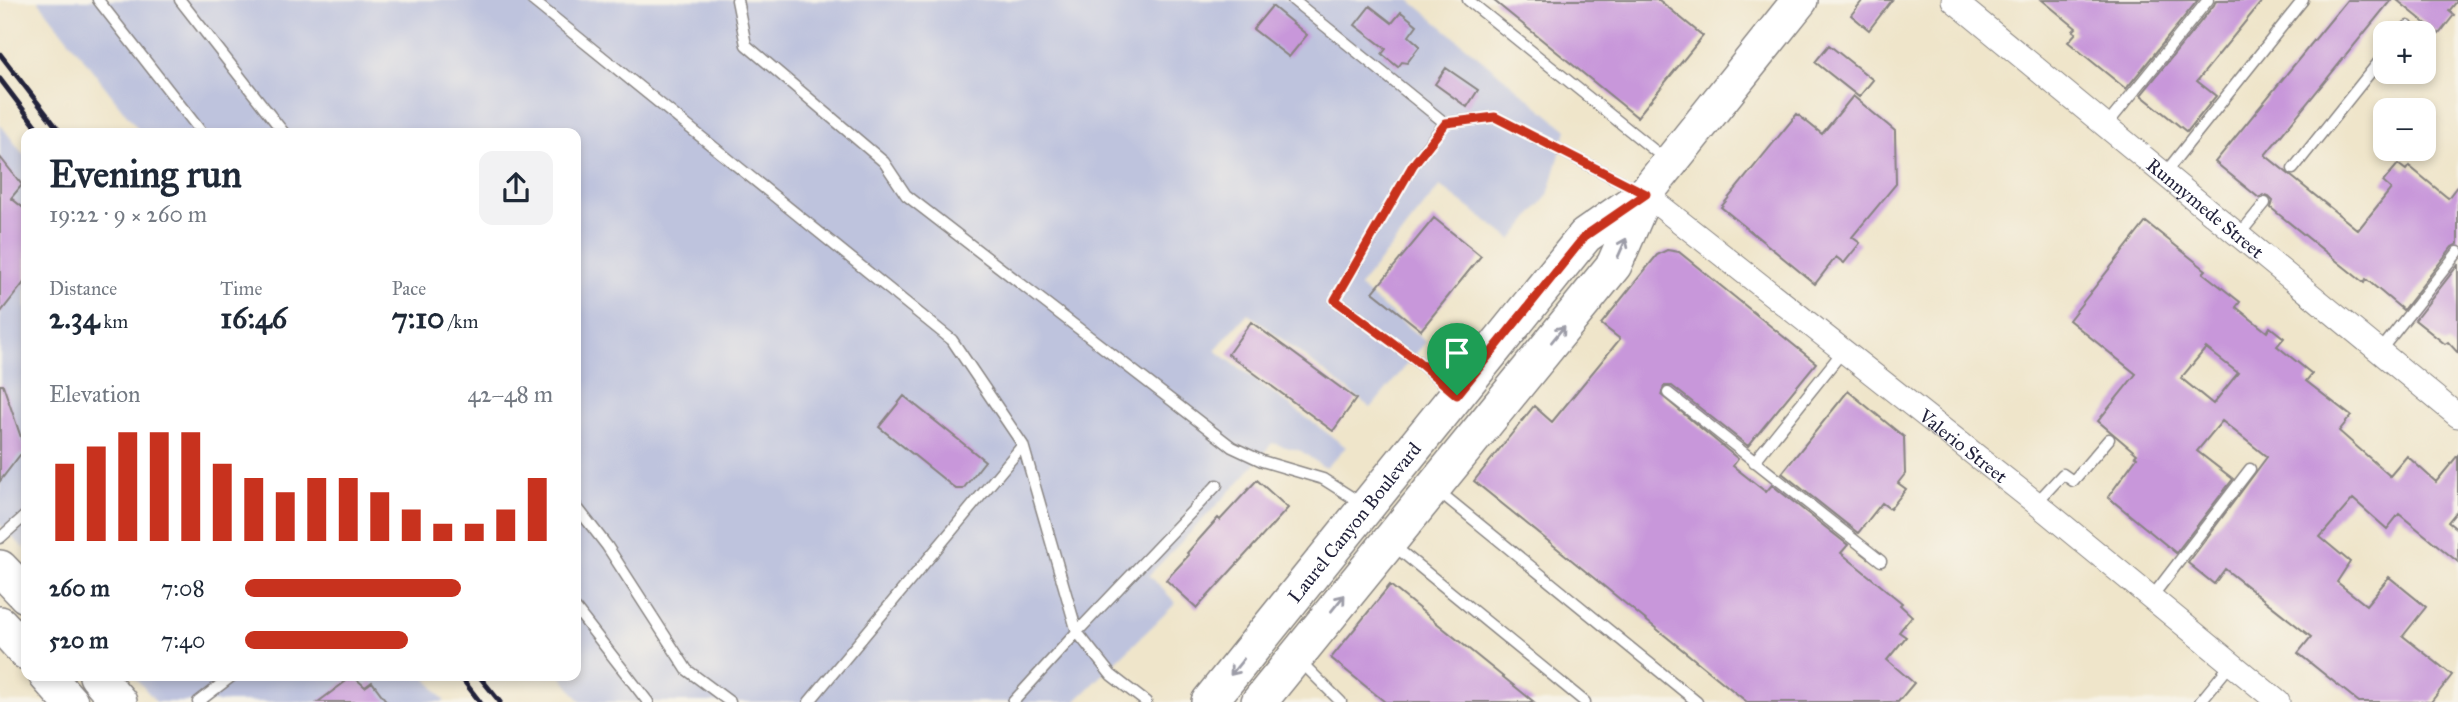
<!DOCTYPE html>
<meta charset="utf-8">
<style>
:root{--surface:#fff;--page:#f2f2f3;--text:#1f2937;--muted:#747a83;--accent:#c8321e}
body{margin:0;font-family:"IM FELL Great Primer",serif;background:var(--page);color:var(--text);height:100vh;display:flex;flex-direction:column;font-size:26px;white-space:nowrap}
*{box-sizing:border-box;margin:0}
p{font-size:23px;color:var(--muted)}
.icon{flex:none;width:38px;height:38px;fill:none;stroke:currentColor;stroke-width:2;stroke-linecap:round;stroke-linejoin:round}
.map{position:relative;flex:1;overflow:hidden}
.panel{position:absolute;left:21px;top:128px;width:560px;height:553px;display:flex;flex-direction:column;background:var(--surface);border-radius:14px;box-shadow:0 4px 10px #0003}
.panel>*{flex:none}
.tools{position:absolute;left:2373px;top:21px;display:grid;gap:14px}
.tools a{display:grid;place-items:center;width:63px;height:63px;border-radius:14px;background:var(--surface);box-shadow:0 4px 10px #0003;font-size:35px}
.pin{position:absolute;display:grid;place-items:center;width:60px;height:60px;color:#fff;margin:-72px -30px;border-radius:50% 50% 50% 0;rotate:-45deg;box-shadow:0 0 7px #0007}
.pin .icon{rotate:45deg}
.round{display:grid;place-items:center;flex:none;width:74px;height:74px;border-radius:14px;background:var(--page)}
.headline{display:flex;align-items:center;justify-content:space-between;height:119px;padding:0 28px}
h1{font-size:38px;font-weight:700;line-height:52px}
.stats{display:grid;grid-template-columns:repeat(3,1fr);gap:10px;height:119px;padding:7px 28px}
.stats div{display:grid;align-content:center}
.stats b{font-size:30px;font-weight:700}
.stats small{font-size:19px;font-weight:400}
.stats p{font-size:19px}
.chart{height:196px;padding:14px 28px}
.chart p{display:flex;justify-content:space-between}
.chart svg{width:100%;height:126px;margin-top:7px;stroke:var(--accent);stroke-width:6}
ul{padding:0 28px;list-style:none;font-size:23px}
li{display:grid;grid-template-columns:112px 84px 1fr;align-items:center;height:52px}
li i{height:18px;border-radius:9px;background:var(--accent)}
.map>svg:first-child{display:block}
.industrial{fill:#bec3dd}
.building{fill:#c897da;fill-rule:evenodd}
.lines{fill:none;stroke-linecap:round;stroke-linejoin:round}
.lane-casing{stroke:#888482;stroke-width:13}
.street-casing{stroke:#888482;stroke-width:25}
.primary-casing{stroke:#888482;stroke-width:38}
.lane{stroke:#fff;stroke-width:10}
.street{stroke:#fff;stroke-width:23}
.primary{stroke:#fff;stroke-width:35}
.rail{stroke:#22223b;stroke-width:5}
.oneway{stroke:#9c9ca7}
.route-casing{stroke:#fff;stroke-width:14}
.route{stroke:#c8321e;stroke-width:9}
.labels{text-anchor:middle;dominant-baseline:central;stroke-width:6;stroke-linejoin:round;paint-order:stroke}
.street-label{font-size:19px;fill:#22223b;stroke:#f7f3e8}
</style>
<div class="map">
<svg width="2458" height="702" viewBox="0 0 2458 702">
<rect width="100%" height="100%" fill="#f7f3e8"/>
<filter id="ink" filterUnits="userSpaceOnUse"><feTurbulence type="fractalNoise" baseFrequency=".0143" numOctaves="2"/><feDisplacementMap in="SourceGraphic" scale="14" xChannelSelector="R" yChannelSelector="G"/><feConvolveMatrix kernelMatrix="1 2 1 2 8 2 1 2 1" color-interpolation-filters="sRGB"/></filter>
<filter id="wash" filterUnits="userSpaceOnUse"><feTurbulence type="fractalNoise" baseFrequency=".00686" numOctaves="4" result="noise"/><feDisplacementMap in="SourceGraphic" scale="28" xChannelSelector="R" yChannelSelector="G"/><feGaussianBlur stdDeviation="1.57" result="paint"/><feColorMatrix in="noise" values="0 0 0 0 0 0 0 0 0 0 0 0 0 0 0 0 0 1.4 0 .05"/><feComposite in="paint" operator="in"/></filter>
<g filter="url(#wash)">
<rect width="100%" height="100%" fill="#efe5ca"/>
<path class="industrial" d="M38,0H1410L1567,130L1548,195L1512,240L1440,186L1359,287L1426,342L1371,408L1248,313L1215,350L1346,447L1325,468L1301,451L1272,443L1245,476L1149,575L1176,603L1075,702H581L561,676H576V133H141Z
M0,124L26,158V550L0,525Z
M134,676H425L445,702H156Z"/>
<g id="blocks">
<path class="building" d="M1493,0H1659L1703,36L1637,117Z
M1863,0H1892L1869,30L1851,15Z
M2042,0H2198L2126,89L2068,42L2076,33L2073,31L2076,28Z
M2216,0H2263L2197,81L2216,96L2187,132L2141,95L2214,5Z
M2347,0H2391L2265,155L2358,230L2391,189L2383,182L2398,164L2406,170L2409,166L2448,198L2458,185V244L2452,247L2403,310L2366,279L2364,283L2271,208L2273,201L2269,197L2263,195L2259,198L2215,162Z
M2397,0H2458L2449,11L2454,15L2439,34Z
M1272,6L1307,35L1289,57L1253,29Z
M1370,6L1392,23L1401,12L1417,25L1409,36L1419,45V47L1407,63L1402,62L1398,67L1382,54L1386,49L1355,25Z
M1829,45L1873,80L1859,97L1815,62Z
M1446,68L1478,90L1467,107L1435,84Z
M1853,96L1895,131L1896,184L1852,237L1860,243L1844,263L1836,257L1815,284L1721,207L1797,114L1822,134Z
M0,157L22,185L11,198L26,210V280L0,313Z
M1434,218L1481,256L1421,330L1373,292Z
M2146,222L2206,270L2203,273L2240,302L2236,307L2267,332L2270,327L2284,338L2277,346L2312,374L2306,381L2351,416L2339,431L2390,476L2407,456L2436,482L2458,455V510L2448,522L2458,530V562L2399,514L2387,529L2353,499L2320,537L2350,562L2337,582L2366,605L2389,577L2426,607L2403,636L2452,675L2431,702H2359L2298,653L2311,637L2225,569L2214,584L2188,563L2267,457L2222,421L2197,451L2233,479L2176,553L2108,497L2137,457L2135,456L2137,454L2098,421L2136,374L2069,320ZM2206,348L2238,373L2213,404L2181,378Z
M1667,250L1679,252L1816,363L1748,446L1672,386H1664L1661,395L1738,459L1733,466L1766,492L1772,485L1848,545L1841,553L1902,603L1900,605L1912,616L1899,632L1906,637L1887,660L1914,683L1898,702H1747L1474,481L1534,406L1552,422L1620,339L1601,324L1657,255Z
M2458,265V353L2448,342L2445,344L2415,320Z
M1251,322L1356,399L1333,431L1228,354Z
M0,385H3L26,452L20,455L0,481Z
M1848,391L1904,437L1905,474L1898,483L1906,489L1890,509L1882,503L1858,533L1782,473Z
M904,396L985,461L963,489H956L879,427Z
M1257,480L1288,508L1197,608L1166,580L1189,555L1187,553L1202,536L1218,518L1220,520Z
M1390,585L1534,702H1385L1331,658Z
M353,676L365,687L372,682L387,702H318Z"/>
</g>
</g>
<g filter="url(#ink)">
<use href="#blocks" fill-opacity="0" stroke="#888482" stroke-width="2"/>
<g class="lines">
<defs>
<path id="lane" d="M98,0L202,133
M180,0L284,133
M532,0L952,340L1023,445L1077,632L1217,485
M737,0L746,45L884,162L906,195L1232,447L1262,461L1323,479L1364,505
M1293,0L1445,123L1495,117L1638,190
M1468,0L1665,159
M2402,33L2408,26
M1445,123L1413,165L1335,300L1416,360L1455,393
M2106,126L2208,0
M2293,169L2385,54
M2164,174L2303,0
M2239,235L2265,203
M2380,351L2458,252
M1668,393L1881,561
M1754,462L1843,351
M1436,489L1697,702
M2036,503L2063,474L2073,481L2109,439
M576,506L607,546L687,670L730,702
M0,538L26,515
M1393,545L1585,702
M2151,598L2250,469
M576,609L648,702
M1300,661L1341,702
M198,702L232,676
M809,702L1023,445
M1013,702L1077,632L1111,675L1146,702
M2200,702L2231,664"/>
<g id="street">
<path id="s1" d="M1953,0L2458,416"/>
<path id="s2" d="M1645,194L2036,503L2278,702"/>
</g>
<g id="primary">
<path d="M0,568L26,595"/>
<path d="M0,624L26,652"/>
<path d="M47,676L70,702"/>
<path d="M97,676L119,702"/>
<path id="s3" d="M1209,702L1585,236L1645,194"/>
<path d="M1259,702L1614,265L1645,194L1800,0"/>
</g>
</defs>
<use href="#lane" class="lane-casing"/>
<use href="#street" class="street-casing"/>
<use href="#primary" class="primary-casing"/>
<use href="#lane" class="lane"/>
<use href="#street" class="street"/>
<use href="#primary" class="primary"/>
<path class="rail" d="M0,54L61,133
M0,79L41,133
M460,676L480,702
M479,676L500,702"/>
</g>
<defs><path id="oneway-shaft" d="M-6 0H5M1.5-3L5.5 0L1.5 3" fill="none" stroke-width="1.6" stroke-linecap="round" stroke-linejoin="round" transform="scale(1.75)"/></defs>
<g class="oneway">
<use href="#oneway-shaft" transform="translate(1622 248) rotate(-66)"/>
<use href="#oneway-shaft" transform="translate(1558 334) rotate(-51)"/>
<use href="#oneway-shaft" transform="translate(1338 603) rotate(-51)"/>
<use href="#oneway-shaft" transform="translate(1237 667) rotate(129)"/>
</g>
</g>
<g class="lines" filter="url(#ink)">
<defs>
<path id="route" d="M1495,117L1646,194L1585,236L1457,395L1416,360L1335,300L1413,165L1446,123Z"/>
</defs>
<use href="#route" class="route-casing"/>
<use href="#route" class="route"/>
</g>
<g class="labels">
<g class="street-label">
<text stroke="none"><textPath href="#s1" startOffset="327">Runnymede Street</textPath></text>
<text stroke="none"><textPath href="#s2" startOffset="406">Valerio Street</textPath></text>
<text stroke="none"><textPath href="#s3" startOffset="231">Laurel Canyon Boulevard</textPath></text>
</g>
</g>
</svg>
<div class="tools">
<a>+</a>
<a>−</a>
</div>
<div class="pin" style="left:1457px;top:395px;background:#1e9e55"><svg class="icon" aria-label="arrive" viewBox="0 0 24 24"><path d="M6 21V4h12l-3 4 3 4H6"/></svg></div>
<section class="panel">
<div class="headline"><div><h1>Evening run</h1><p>19:22 · 9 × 260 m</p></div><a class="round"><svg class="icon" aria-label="share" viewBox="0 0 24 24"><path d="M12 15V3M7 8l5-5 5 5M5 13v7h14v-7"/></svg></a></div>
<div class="stats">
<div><p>Distance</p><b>2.34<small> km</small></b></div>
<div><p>Time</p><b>16:46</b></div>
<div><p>Pace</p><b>7:10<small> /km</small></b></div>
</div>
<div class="chart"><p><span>Elevation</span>42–48 m</p>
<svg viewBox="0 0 160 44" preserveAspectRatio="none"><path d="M5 44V17M15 44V11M25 44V6M35 44V6M45 44V6M55 44V17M65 44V22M75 44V27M85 44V22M95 44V22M105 44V27M115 44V33M125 44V38M135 44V38M145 44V33M155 44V22"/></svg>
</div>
<ul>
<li><b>260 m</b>7:08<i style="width:70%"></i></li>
<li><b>520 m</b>7:40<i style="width:53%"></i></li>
</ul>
</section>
</div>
